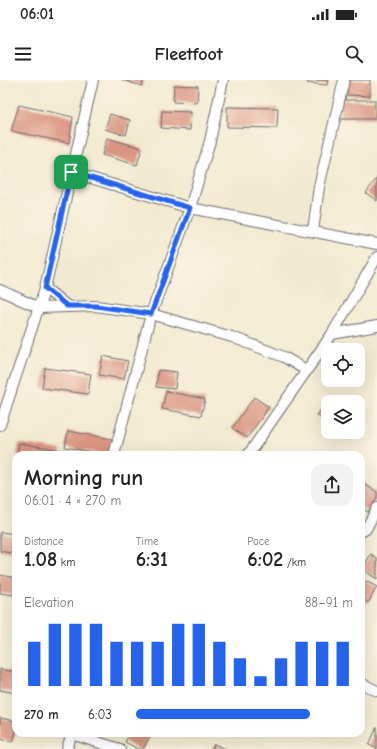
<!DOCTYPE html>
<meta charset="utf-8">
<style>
:root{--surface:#fff;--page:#f2f2f2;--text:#222;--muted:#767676;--accent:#2563eb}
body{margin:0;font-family:"Comic Neue",sans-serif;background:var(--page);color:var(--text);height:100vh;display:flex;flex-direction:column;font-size:15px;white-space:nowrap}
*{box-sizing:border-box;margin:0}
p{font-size:13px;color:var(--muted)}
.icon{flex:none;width:22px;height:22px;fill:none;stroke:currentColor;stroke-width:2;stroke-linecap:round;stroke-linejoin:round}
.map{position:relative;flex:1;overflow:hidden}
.sheet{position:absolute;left:12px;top:371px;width:353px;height:286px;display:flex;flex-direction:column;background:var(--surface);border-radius:12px;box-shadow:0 4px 16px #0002}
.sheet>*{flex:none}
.tools{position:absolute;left:321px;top:263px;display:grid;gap:8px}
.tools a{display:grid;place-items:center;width:44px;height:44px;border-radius:8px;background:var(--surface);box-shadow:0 4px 16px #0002;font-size:20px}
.pin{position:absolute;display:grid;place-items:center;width:34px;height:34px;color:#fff;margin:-17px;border-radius:8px;box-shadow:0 2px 6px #0006}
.round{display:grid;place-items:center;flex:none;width:42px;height:42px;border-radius:12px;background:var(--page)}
.head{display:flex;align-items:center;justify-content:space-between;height:68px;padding:0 12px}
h1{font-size:22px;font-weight:800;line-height:30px}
.metrics{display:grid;grid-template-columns:repeat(3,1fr);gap:6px;height:68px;padding:4px 12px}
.metrics div{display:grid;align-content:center}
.metrics b{font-size:20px;font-weight:800}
.metrics small{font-size:11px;font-weight:400}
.metrics p{font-size:11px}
.chart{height:112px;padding:8px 12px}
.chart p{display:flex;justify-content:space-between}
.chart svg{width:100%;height:72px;margin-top:4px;stroke:var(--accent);stroke-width:6}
ul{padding:0 12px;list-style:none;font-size:13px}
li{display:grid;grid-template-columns:64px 48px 1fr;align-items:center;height:30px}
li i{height:10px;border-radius:5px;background:var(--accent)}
.status{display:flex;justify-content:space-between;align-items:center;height:28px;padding:0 20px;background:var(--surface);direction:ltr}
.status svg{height:11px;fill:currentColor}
header{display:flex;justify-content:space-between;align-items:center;height:52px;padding:0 12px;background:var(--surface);font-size:18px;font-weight:800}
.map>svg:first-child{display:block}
.building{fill:#da9481}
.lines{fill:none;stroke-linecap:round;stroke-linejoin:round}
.street-casing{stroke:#6b686f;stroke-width:12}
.street{stroke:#fff;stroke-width:10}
.route-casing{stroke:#fff;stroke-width:8}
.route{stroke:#2563eb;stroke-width:5}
</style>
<div class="status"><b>06:01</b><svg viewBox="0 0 49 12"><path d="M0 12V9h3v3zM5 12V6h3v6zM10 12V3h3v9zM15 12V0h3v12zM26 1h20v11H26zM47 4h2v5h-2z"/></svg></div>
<header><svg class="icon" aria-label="menu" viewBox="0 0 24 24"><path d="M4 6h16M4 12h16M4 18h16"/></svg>Fleetfoot<svg class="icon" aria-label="search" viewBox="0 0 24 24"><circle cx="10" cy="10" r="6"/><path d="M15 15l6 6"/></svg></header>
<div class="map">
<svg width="377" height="669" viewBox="0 0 377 669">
<rect width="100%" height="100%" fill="#fcf5e5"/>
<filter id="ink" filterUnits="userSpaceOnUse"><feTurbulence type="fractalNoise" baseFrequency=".025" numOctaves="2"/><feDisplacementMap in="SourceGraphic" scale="8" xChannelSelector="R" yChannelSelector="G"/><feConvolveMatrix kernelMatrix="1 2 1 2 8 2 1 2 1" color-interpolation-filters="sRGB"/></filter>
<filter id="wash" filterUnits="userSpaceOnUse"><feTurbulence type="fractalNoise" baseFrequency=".012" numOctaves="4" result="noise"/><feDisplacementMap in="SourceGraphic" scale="16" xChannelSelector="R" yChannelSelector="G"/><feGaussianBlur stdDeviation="0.9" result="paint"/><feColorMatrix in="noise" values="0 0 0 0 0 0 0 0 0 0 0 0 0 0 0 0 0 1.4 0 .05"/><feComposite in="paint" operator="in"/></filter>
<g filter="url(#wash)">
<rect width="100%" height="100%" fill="#f2ead0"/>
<g id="blocks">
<path class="building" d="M122,0H144L142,6Z
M308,0H328L327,5L307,3Z
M347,0H370V16L347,15Z
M174,5L198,6L197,23L173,22Z
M340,20H375V39H340Z
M19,25L73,37L69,63L11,51Z
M227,27L278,28L277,48L227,47Z
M162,31L191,32L190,50L161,48Z
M110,34L130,40L126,55L105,49Z
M107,58L142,68L137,85L102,75Z
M377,98V121L366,113Z
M103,276L128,281L124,299L99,295Z
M45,288L91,294L88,314L42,308Z
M158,290L177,292L175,309L156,307Z
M166,311L205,319L201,336L162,329Z
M254,317L269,327L247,358L232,348Z
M325,325L328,327V344L317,335Z
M68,351L112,359L109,375L65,367Z
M339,352H355L349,360Z
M19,363L61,370L60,375H17Z
M361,402L377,412V418L368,432L361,428Z
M0,452L16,454V474L0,471Z
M371,474L377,478V499L362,489Z
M0,495L16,498L14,515L0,513Z
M366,501L377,507L368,523L361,518V509Z
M0,589L16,592V613L0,610Z
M0,638L16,641V651L13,662L0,659Z
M377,647V669L369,665Z
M130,653H152L143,669H138L125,662Z
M214,664L226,669H212Z"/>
</g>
</g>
<g filter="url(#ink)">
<use href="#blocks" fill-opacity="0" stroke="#6b686f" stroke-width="1"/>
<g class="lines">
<defs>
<path id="street" d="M71,92L190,128L377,164
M313,151L319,107L344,0
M45,208L67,226
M0,210L39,228L96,226L151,234L232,257L284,277L306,290
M332,254L377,246
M0,345L45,208L93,0
M114,375L151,234L190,128L210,61L223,0
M248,375L332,254L377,177
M361,452L366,449L377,428
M361,603L377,611
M71,654L120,669
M67,669L72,653"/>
</defs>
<use href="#street" class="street-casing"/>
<use href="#street" class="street"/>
</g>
</g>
<g class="lines" filter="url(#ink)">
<defs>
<path id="route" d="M71,92L190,128L151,234L96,226H67L45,208Z"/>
</defs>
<use href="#route" class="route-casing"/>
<use href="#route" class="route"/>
</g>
</svg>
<div class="tools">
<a><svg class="icon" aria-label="locate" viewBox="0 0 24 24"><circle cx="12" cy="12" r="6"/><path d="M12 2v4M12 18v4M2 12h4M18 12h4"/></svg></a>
<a><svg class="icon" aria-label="layers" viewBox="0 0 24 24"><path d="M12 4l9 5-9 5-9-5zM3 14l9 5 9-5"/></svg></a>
</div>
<div class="pin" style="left:71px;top:92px;background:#1e9e55"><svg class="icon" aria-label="arrive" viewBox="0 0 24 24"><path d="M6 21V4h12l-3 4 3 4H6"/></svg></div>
<section class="sheet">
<div class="head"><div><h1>Morning run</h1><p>06:01 · 4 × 270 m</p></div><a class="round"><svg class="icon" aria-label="share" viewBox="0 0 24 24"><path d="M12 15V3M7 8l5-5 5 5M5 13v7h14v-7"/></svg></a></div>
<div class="metrics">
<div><p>Distance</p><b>1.08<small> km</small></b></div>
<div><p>Time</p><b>6:31</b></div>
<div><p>Pace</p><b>6:02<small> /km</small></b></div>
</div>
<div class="chart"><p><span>Elevation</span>88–91 m</p>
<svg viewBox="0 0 160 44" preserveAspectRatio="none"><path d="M5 44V17M15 44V6M25 44V6M35 44V6M45 44V17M55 44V17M65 44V17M75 44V6M85 44V6M95 44V17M105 44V27M115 44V38M125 44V27M135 44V17M145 44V17M155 44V17"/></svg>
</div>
<ul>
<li><b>270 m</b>6:03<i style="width:80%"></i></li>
</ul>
</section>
</div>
